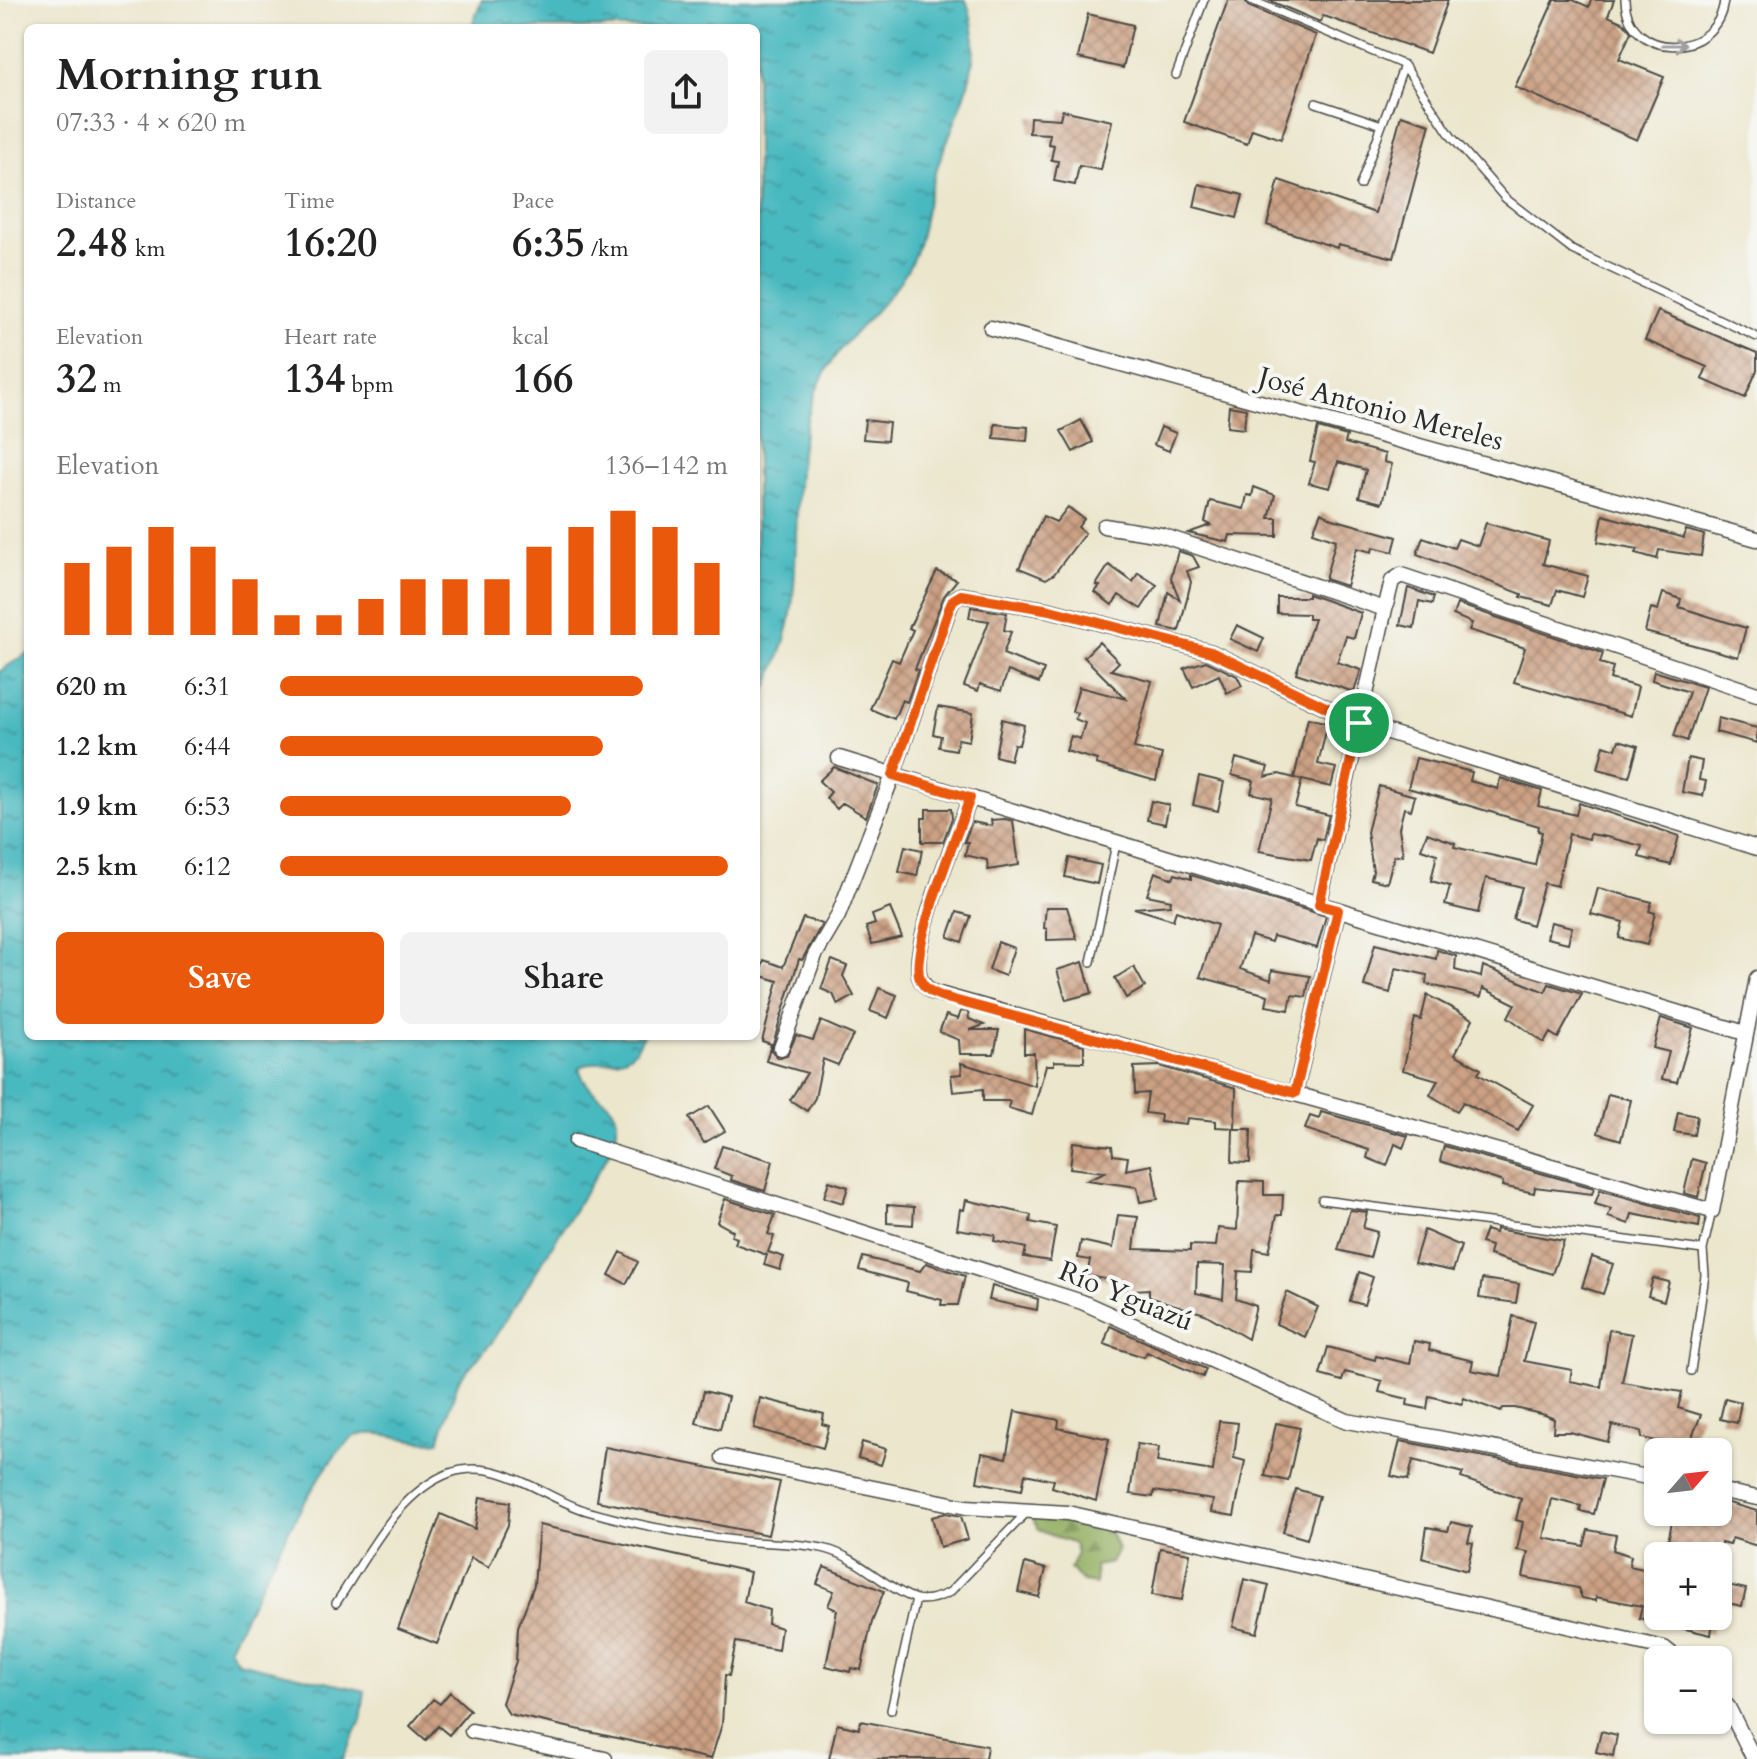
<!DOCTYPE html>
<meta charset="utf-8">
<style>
:root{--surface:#fff;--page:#f2f2f2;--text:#222;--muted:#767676;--accent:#ea580c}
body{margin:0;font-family:Cardo,serif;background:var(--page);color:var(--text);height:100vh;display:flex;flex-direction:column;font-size:30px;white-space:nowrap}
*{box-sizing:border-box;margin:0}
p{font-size:26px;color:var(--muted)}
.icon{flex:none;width:44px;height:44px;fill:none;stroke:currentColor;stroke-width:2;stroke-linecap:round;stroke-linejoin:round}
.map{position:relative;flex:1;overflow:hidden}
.details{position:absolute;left:24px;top:24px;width:736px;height:1016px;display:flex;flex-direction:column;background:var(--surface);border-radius:12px;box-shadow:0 2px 6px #0004}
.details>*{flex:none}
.needle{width:52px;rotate:62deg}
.controls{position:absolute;left:1644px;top:1438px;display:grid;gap:16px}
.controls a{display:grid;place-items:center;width:88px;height:88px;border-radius:12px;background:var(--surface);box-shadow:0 2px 6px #0004;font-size:40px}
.pin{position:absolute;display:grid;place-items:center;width:68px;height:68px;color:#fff;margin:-34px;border:4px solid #fff;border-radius:50%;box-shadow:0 2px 8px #0007}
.round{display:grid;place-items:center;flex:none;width:84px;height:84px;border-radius:12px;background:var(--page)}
.head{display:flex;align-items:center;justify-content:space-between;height:136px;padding:0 32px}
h1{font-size:44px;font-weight:800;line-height:60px}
.figures{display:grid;grid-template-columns:repeat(3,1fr);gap:12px;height:136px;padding:8px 32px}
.figures div{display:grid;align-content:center}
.figures b{font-size:40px;font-weight:800}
.figures small{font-size:22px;font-weight:400}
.figures p{font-size:22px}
.chart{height:224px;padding:16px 32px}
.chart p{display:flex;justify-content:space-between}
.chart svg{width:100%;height:144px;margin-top:8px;stroke:var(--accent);stroke-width:6}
.button{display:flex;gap:16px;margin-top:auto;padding:16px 32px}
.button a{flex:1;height:92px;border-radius:12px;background:var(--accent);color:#fff;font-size:32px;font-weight:800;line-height:92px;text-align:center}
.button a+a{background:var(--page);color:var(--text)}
ul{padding:0 32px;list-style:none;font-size:26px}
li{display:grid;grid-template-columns:128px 96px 1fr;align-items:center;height:60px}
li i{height:20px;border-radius:10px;background:var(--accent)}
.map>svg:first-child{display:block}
.forest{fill:url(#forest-firs);stroke:#5e6c46;stroke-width:2}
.water{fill:url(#water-ripples);stroke:#3a7276;stroke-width:2}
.building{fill:url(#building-cross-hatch);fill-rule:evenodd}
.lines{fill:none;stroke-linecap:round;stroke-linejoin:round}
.lane-casing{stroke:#484743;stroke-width:10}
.street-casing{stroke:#484743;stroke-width:17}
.lane{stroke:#fff;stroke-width:7}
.street{stroke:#fff;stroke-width:14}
.oneway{stroke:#a0a0a0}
.route-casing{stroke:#fff;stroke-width:16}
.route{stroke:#ea580c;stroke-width:10}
.labels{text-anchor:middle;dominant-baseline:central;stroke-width:8;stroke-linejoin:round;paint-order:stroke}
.street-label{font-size:28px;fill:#2b2b2b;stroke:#f6f6f2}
</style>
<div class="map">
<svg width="1757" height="1759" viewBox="0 0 1757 1759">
<defs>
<pattern id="forest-firs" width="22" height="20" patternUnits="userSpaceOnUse" patternTransform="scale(2)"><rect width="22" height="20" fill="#92ae60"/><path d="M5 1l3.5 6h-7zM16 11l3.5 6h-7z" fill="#778e4f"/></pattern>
<pattern id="water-ripples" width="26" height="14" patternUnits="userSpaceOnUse" patternTransform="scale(2)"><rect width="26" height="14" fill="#49b9c0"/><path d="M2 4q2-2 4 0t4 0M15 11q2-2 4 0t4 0" fill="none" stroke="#3d979c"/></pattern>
<pattern id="building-cross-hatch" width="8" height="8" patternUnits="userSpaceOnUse" patternTransform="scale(2)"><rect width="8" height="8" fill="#cca184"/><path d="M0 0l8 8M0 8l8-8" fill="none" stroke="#a6836c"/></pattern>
</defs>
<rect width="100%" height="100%" fill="#f6f6f2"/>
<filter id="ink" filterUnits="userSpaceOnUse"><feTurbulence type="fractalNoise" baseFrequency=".0125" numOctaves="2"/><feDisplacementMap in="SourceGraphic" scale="16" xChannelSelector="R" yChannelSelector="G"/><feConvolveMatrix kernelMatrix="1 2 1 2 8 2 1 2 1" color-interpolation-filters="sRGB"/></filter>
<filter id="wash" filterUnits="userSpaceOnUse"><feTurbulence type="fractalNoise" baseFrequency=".006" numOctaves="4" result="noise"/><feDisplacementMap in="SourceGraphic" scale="32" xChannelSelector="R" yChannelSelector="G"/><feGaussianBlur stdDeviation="1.8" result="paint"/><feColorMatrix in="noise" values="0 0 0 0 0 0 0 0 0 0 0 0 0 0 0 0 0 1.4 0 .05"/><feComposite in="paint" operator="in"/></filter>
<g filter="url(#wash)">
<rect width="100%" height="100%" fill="#ebe6cc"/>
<path class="forest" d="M1038,1513L1109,1528L1118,1549L1111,1563L1095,1566L1096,1584L1083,1582L1070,1569L1077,1552L1074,1544L1038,1530L1033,1519Z"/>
<path class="water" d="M482,0H966C992,68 948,124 931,187C922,220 923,248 902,278C868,329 832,340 811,405C792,468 799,534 793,598C790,638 772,676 756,713V28H471Z
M28,653V1036H643C630,1072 602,1054 579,1068C590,1107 630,1093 613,1147L494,1340L459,1379L439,1441C413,1445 385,1429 359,1435C325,1444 248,1611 229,1648L238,1662L365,1691L361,1720L343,1759H0V671Z"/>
<g id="blocks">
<path class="building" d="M1228,0H1245L1248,6L1316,35L1281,139L1252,129L1247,144L1184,122Z
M1268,0H1448L1429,53L1327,17L1323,16L1320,22Z
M1554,0H1573L1589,7L1591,0H1614L1608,16L1624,23L1631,32L1619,59L1664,77L1637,140L1515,87Z
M1088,14L1133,25L1123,68L1078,58Z
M1062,110L1112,121L1101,170L1079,166L1075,185L1054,181L1058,161L1051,160L1054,145L1048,144L1050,134L1029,133L1030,117L1060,119Z
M1401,115L1430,124L1394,258L1338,244L1337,248L1267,225L1279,180L1375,213Z
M1199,184L1243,195L1237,218L1194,207Z
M1658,311L1757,353V370L1745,398L1702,379L1707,367L1645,340Z
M1229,406L1246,409L1244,429L1227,427Z
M865,420L889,423L887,441L863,439Z
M1081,420L1093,442L1073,452L1061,431Z
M995,424L1028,427L1027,441L994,438Z
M1161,427L1176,433L1169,451L1154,445Z
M1318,428L1347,436L1345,443L1385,454L1384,462L1392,464L1382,503L1359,497L1366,470L1338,462L1330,488L1309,483L1315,462L1310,461Z
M1254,487L1275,495L1269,518H1277V536L1230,535L1228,542L1188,533L1211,525L1205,522L1210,501L1244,509L1247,495L1252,496Z
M1068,507L1084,519L1078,527L1085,533L1054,574L1046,579L1019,568L1043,516L1056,522Z
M1321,512L1333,519L1397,537L1393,552L1373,547L1372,552L1357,548L1346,586L1325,579L1336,540L1313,532Z
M1603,515L1684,538L1686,530L1704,535L1701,556L1659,550L1657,559L1636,553L1638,549L1598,542Z
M1486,523L1549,541L1543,564L1588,576L1582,597L1557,590L1552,605L1521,597L1522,594L1417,554L1423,537L1454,548L1458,539L1478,546Z
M1178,551L1193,556L1199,567L1187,571L1191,582L1179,631L1160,627L1168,592L1180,600L1171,578Z
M1109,565L1133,582L1138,573L1157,585L1141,609L1119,595L1112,605L1095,592L1100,586L1096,585Z
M937,571L957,580L944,596L915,669L918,670L907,702L902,700L894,719L870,709L892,659L899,662L913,630L909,628Z
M1408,588L1434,597L1432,604L1419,601L1414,628L1400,625Z
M1663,593L1681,599L1679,607L1746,628L1738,657L1645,632L1651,608L1658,610Z
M1308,594L1361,613L1354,638L1346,636L1337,662L1361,670L1354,692L1296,673L1314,619H1308V614L1277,613V597H1308Z
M1457,604L1603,653L1600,663L1613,667L1610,679L1638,687L1631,716L1514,682L1525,648L1469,630L1472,623L1453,615Z
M971,607L1007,613L1004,630L1011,632L1003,654L1044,670L1039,683L1008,671L1001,691L980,684L978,691L964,686L989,621L969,618Z
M1237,625L1264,638L1258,652L1230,639Z
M1099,642L1119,662L1111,670L1152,681L1134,748L1162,754L1156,781L1096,764L1097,760L1066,751L1071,736L1080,739L1085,723L1075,719L1077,713L1072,711L1079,687L1126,699L1084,657Z
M1206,661L1237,676L1242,686L1227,693L1219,675L1193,687L1184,668Z
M1654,671L1705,687L1687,741L1674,736L1689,692L1652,680Z
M938,707L973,713L969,741L958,739L956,750L939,747L941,736L933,734Z
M1308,718L1328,723L1318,764L1336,768L1331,787L1294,778Z
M1718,718L1757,728V743L1716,732Z
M1002,719L1024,725L1019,745L1014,744L1010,760L995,756Z
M1619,740L1638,746L1629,777L1598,769L1604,745L1616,749Z
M1236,758L1268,767L1265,777L1279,774L1302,780L1295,807L1329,815L1323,840L1317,838L1311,860L1259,851L1272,798L1251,793L1254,781L1232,775Z
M1416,758L1472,772L1470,781L1498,789L1500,778L1542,791L1538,806L1576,815L1579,803L1679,836L1671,865L1639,857L1642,846L1607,837L1590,834L1589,839L1569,834L1557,886L1544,883L1532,925L1513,919L1522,887L1486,878L1478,913L1445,905L1450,886L1431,881L1437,854L1421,849L1427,833L1455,843L1454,847L1535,865L1542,832L1538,831L1539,826L1408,788Z
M1688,758L1702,761L1699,780L1706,781L1703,796L1682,792Z
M834,767L878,785L866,817L843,803L837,809L826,798L831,792L819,781Z
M1199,776L1224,782L1218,811L1193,805Z
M1379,786L1415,796L1411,810L1404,808L1399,828L1403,855L1394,856L1387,883L1371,879L1373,871L1367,832Z
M1151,801L1169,805L1165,824L1147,820Z
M926,809H951L952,818L943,842H922V818H926Z
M1005,819L1013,821L1019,865L988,870L987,860L965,855L968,842H964L972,822L992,826L991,820Z
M905,846L922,850L917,876L899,872Z
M1069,858L1101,865L1097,884L1065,877Z
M1155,872L1173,879L1175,874L1191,879V875L1326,916L1317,948L1273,936L1271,942L1251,936L1240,969L1271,980L1272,970L1310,976L1306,997L1292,995L1289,1010L1266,1006L1268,995L1200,977L1217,925L1176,911L1173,920L1134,908L1170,905L1171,900L1147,895Z
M1598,888L1652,902L1649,911L1655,913L1647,945L1619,938L1623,922L1591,914Z
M1046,907H1067L1077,939L1047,940V929L1044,928Z
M890,908L902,937L872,944L866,927L875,924L872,915Z
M957,912L971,916L962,942L948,937Z
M803,918L822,924L802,960L799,959L771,1050L778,1058L787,1056L796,1035L813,1040L821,1021L853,1035L838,1065L823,1059L815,1098L807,1111L790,1100L807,1073L766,1061L771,1044L762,1041L778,981L759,975L764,960L783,967Z
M1551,922L1572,927L1568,943L1547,938Z
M998,942L1014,948L1005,976L989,970Z
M1375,944L1436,959L1437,950L1456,956L1455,970L1481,977L1483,966L1545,992L1549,984L1582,994L1558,1038L1550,1033L1544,1043L1508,1017L1515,1004L1483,988L1481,997L1426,984L1427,975L1396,968L1390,993L1364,986Z
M832,960L847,966L843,976L854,996L838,1005L833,994L821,989Z
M1083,962L1092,993L1066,1000L1057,970Z
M1134,967L1145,987L1126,998L1115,978Z
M879,988L897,995L888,1018L870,1011Z
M1427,995L1473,1019L1455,1054L1481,1069L1478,1074L1533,1105L1518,1131L1463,1102L1457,1111L1430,1095L1438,1080L1403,1070L1415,1018L1421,1020Z
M961,1011L968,1012L969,1019L984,1025L970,1030H999L994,1054H960L959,1040L939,1032L946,1015L958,1019Z
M1661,1018L1693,1028L1677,1082L1662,1079L1669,1052L1653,1048Z
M1024,1029L1084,1045V1062L1054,1061V1065H1046L1032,1115L1008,1108L1010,1101H983V1089L953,1092L951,1075L962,1074L961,1063L1035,1086L1034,1053H1024Z
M1159,1066L1236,1088L1235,1128L1216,1127V1121L1187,1118L1186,1125L1160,1122L1161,1115L1145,1113L1148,1093L1135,1094L1134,1067Z
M1608,1094L1631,1100L1621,1140L1598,1133Z
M709,1106L725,1131L704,1143L689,1118Z
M1321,1112L1408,1136L1403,1148L1395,1144L1387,1166L1367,1158L1369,1150L1305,1129L1310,1116L1319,1119Z
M1678,1112L1697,1116L1694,1135L1674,1132Z
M1233,1129H1251L1250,1163L1232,1162Z
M1073,1142L1112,1146L1113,1155L1128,1157L1126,1170L1152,1165L1158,1199L1140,1202L1137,1187L1087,1180L1105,1172L1070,1168Z
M722,1146L773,1161L765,1191L731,1180L732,1176L714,1169Z
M1444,1146L1594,1188L1592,1194L1535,1187L1534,1193L1502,1186L1503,1182L1440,1161Z
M1692,1159L1706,1163L1698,1197L1684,1193Z
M829,1181L848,1187L843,1203L824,1197Z
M1239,1181L1264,1182V1195H1283L1282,1215H1277L1269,1252L1254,1249L1252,1272L1238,1271L1236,1299L1256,1306L1248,1339L1205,1314L1149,1297V1289L1118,1291V1281L1087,1276L1090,1260L1078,1258L1081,1241L1113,1248L1118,1215L1138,1217L1134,1249L1190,1251V1245L1216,1246L1218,1228L1237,1230ZM1197,1264L1225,1265L1223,1299L1196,1293Z
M1600,1190L1700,1218L1699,1227L1632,1214L1629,1224L1608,1217L1611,1209L1595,1204Z
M725,1199L775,1215L768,1234L774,1236L768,1252L784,1257L780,1270L764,1265L767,1255L735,1244L737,1238L731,1236L733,1231L717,1222Z
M966,1200L1031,1215L1030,1222L1056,1227L1050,1261L1024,1257L1026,1248L994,1241L995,1235L957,1229L960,1209L964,1210Z
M887,1205L914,1207L913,1225L887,1223Z
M1350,1210L1367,1212L1363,1228L1377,1232L1370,1258L1338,1250Z
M1496,1229L1564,1241L1552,1274L1489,1255L1491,1246L1481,1243L1486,1230L1495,1233Z
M1424,1230L1461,1246L1453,1271L1414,1263Z
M621,1252L638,1262L626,1284L609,1275Z
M863,1257L920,1271L926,1263L965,1276L958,1305H941L942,1300L906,1291L908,1283L859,1270Z
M1592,1257L1613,1264L1603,1294L1582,1287Z
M1359,1272L1373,1277L1364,1305L1350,1301Z
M1653,1278L1669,1282L1664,1301L1648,1296Z
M1482,1279L1519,1284L1516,1303L1479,1298Z
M992,1286L1038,1299L1037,1310L989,1300Z
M1287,1292L1318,1307L1305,1337L1276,1324Z
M1513,1316L1534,1322L1524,1361L1572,1370L1570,1381L1601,1387L1609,1330L1632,1334L1622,1382L1682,1392L1678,1408L1701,1415L1688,1447L1642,1438L1641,1431L1612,1425L1608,1442L1570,1432H1553L1554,1419L1545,1415L1515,1408H1503L1501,1412L1464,1398L1462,1404L1429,1396L1427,1409L1407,1405L1408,1399L1379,1392L1382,1381L1345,1372L1342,1381L1320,1375L1328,1347L1375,1360L1376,1356L1410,1364L1414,1341L1430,1344L1429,1350L1473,1361L1471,1370L1501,1376Z
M1110,1326L1206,1369L1203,1377L1147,1352L1144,1357L1104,1344Z
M704,1391L728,1397L720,1429L696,1423Z
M760,1398L824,1414L822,1424L829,1426L823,1448L754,1428Z
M1725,1398L1741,1402L1737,1423L1720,1419Z
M1015,1411L1059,1420L1058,1428L1109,1439L1096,1501L1052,1487L1054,1480L1025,1474L1022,1490L977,1482L982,1453L1006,1458Z
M1219,1421L1238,1423L1234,1458L1245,1461L1234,1516L1211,1512L1213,1500L1154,1491L1153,1497L1130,1494L1137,1444L1159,1447L1157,1462L1213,1471Z
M1276,1423L1300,1428L1288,1481L1265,1476Z
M1400,1441L1603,1479L1594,1514L1580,1511L1581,1506L1552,1499L1544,1538L1584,1546L1588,1530L1616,1535L1613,1550L1631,1556L1629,1566L1658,1572V1616H1714L1711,1635L1639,1618L1642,1606L1596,1597V1601L1582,1598L1578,1588L1523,1577L1528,1552L1517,1550L1523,1522L1516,1520L1521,1499L1461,1478L1463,1473L1413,1460L1408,1480L1391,1476Z
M862,1442L886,1449L881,1465L858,1458Z
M605,1447L780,1482L768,1535L597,1501Z
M1296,1489L1319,1496L1307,1539L1283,1532Z
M480,1497L510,1502L508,1525L489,1567L471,1558L437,1644L398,1629L441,1514L475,1529Z
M1718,1500L1757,1511V1546L1732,1538L1730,1545L1721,1543L1719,1556H1665L1674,1512H1718Z
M946,1513L961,1516L968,1539L940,1547L932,1517Z
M1451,1522L1472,1527L1468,1542L1473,1543L1467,1571L1422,1558L1427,1527L1448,1531Z
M539,1525L750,1572L744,1602L769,1610L768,1624L781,1628L778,1650L736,1642L729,1676L725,1675L722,1724L711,1759L509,1714L502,1703L516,1661L518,1627L534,1585Z
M1160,1548L1190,1553L1182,1600L1152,1595Z
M1025,1563L1046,1569L1039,1597L1018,1592Z
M824,1567L884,1591L872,1621L861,1670L851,1668L850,1672L826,1666L837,1610L828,1606L834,1591L817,1584Z
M1244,1579L1269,1585L1257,1633L1233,1627Z
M1718,1583L1746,1589L1742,1606L1718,1601Z
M450,1692L470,1710L449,1735L438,1726L426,1740L410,1726L433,1699L440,1704Z
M861,1721L987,1746L985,1759H829L837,1724L859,1729Z
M1601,1731L1617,1735L1613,1756L1596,1752Z"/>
</g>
</g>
<g filter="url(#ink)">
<use href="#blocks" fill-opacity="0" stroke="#484743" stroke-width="2"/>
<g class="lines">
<defs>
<path id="lane" d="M1251,0L1404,65L1382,125L1316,103
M1625,0C1628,62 1718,60 1724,0
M1404,65L1451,136L1505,198L1572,250L1757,337
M1176,75L1204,0
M1360,185L1382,125
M1091,962L1116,844
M1322,1200L1703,1250
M1691,1371L1705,1275L1703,1250L1712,1211
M336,1603C366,1559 397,1492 450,1473C500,1456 543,1498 587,1511C636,1525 691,1535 742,1541C768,1544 800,1542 826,1549C858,1557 888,1590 916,1599C928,1602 940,1597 950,1592L1027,1512
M891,1710L916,1599"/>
<path id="street" d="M991,328L1757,539
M1104,526L1161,535L1385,609
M839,758L1745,1033
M970,798C958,833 909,947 920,978C922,984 928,989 932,992L1712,1211L1757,978
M1319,905L1385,609L1392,581L1401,575L1757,694
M781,1048L815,955L838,916L893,775L949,609L953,600L961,595L1050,610L1211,652L1359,723L1757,848
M1295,1093L1338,910
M576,1141L1082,1302L1347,1421L1658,1479
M723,1457L966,1507L1068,1513L1664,1648L1679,1660
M1718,1490L1757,1498
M1718,1697L1728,1707L1754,1759
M472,1731L605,1759"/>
</defs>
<use href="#lane" class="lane-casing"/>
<use href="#street" class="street-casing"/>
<use href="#lane" class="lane"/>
<use href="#street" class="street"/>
</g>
<defs><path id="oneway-shaft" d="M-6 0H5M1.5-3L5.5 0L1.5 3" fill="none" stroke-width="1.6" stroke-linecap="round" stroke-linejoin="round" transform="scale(2)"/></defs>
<use class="oneway" href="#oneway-shaft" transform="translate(1674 45)"/>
</g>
<g class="lines" filter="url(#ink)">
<defs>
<path id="route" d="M961,595L1050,610L1211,652L1359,723L1319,905L1338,910L1295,1093L950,999C939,995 925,992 920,979C909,948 958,833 970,798L893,775L949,609L953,600Z"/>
</defs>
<use href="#route" class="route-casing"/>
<use href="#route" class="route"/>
</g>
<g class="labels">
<g class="street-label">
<text transform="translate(1381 409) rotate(15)">José Antonio Mereles</text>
<text transform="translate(1126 1296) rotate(22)">Río Yguazú</text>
</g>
</g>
</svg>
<div class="controls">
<a><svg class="needle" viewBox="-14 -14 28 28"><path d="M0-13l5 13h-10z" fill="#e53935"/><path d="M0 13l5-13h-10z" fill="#767676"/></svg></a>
<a>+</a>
<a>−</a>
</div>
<div class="pin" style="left:1359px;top:723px;background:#1e9e55"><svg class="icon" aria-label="arrive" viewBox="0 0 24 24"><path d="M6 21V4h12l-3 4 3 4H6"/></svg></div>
<section class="details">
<div class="head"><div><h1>Morning run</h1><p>07:33 · 4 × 620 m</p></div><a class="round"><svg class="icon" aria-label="share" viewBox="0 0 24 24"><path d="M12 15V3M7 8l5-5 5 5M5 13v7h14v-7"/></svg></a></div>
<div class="figures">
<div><p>Distance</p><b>2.48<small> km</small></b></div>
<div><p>Time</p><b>16:20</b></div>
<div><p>Pace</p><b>6:35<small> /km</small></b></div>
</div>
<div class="figures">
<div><p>Elevation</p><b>32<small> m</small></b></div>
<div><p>Heart rate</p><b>134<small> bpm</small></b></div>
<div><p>kcal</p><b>166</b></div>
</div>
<div class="chart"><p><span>Elevation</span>136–142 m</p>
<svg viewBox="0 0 160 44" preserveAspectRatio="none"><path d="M5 44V22M15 44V17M25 44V11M35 44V17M45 44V27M55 44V38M65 44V38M75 44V33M85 44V27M95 44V27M105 44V27M115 44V17M125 44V11M135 44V6M145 44V11M155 44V22"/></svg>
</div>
<ul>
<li><b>620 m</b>6:31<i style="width:81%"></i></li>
<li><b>1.2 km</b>6:44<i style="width:72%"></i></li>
<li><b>1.9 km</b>6:53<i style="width:65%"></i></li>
<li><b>2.5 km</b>6:12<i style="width:100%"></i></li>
</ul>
<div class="button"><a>Save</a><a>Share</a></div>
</section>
</div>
